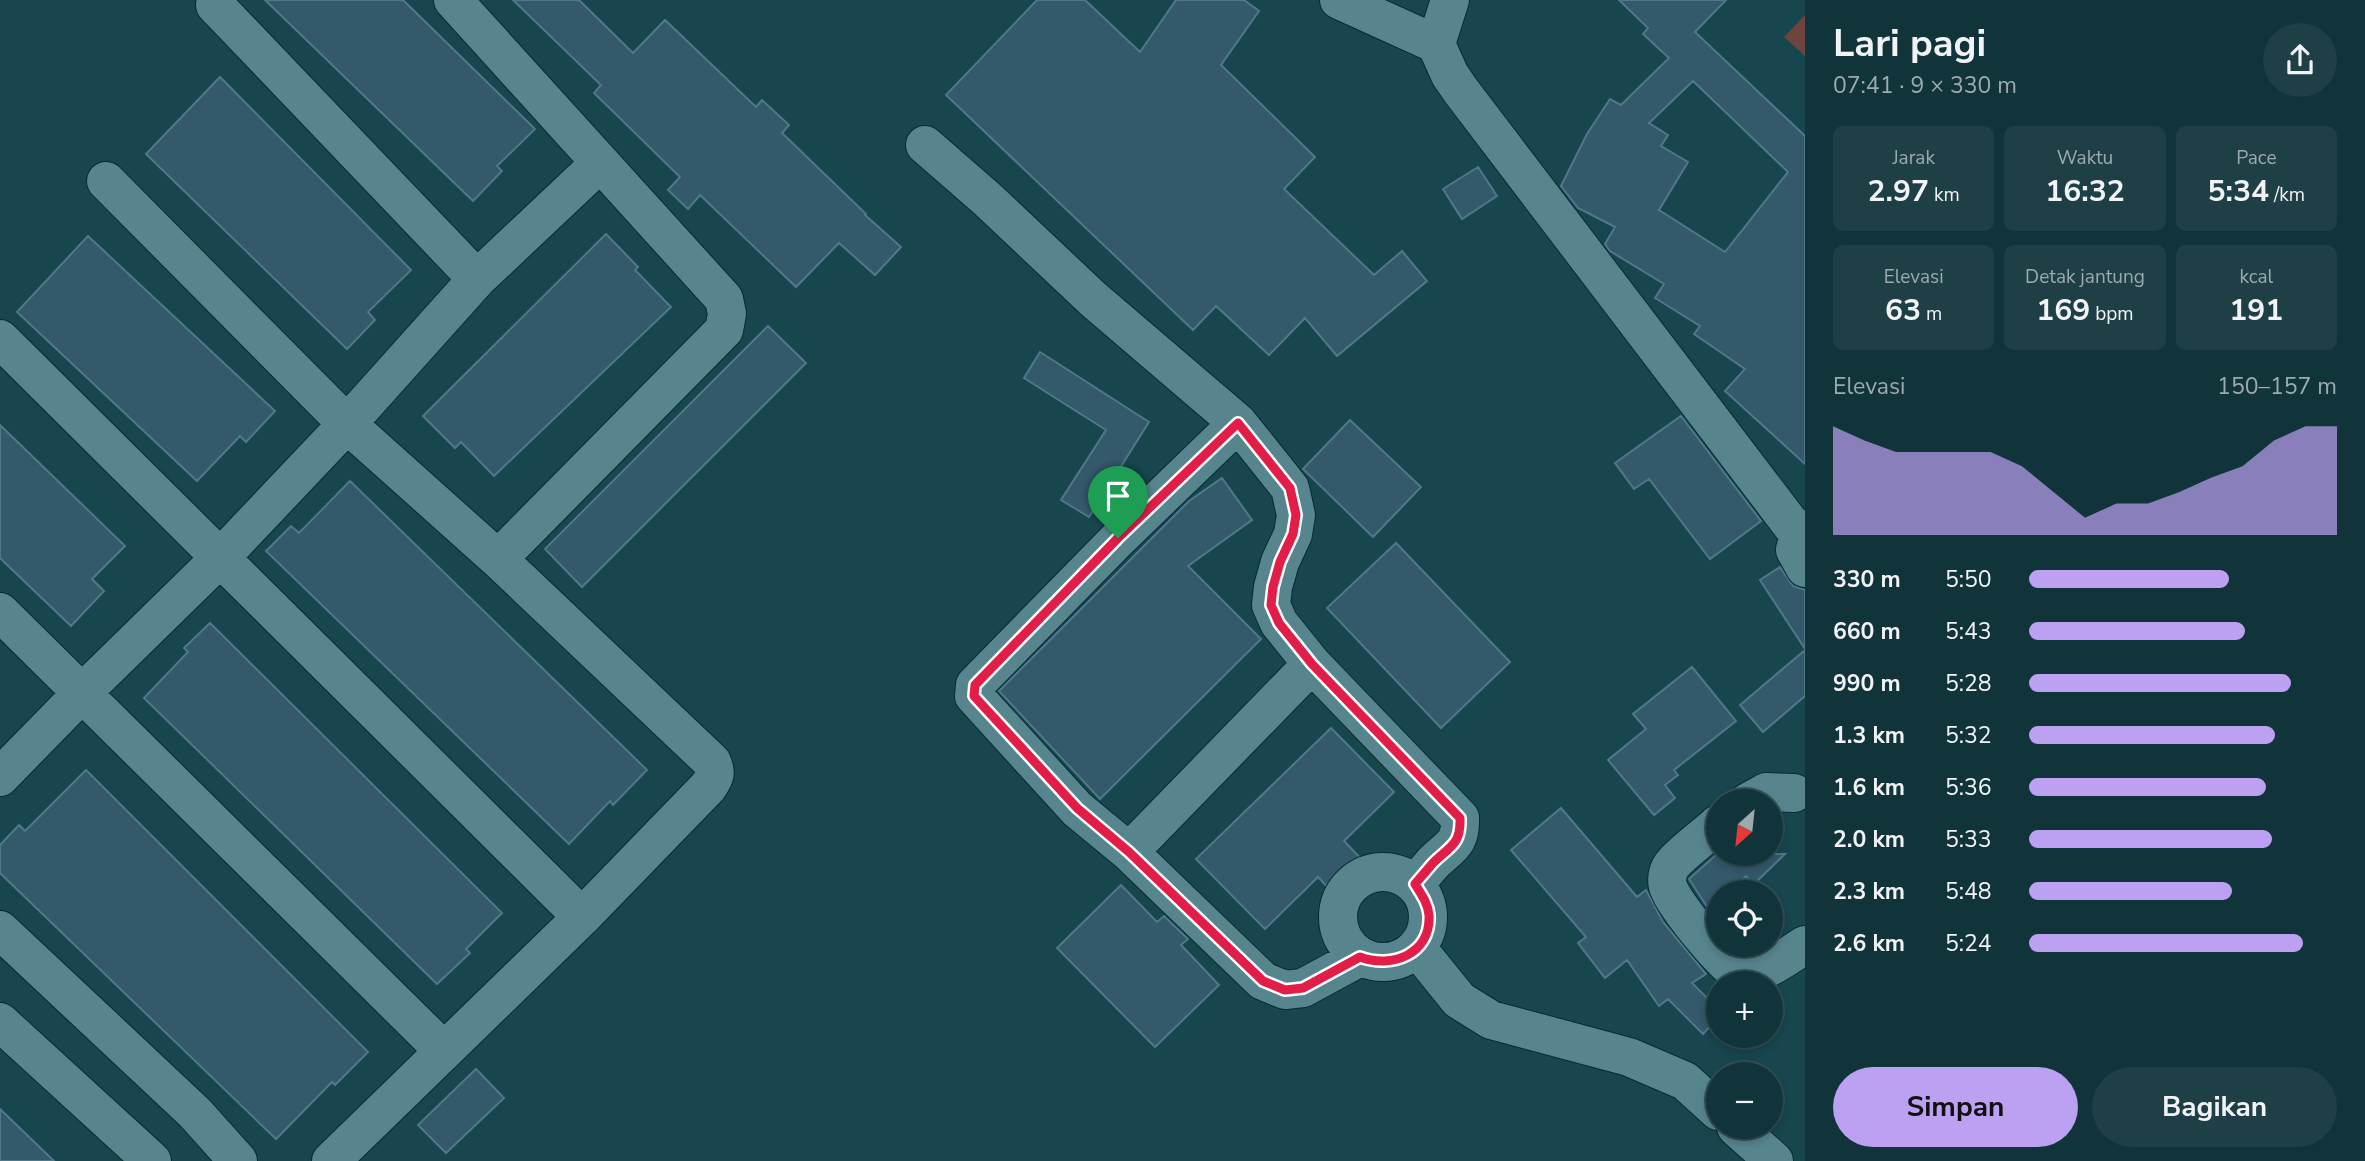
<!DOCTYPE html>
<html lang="id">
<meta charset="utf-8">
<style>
:root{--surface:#11343a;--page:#1e3f45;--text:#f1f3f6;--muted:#9caaaf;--line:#304f54;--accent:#bca0f2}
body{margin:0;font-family:"Nunito Sans",sans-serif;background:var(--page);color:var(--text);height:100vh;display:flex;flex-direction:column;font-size:26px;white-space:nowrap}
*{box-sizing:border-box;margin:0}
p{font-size:23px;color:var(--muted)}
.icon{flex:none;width:38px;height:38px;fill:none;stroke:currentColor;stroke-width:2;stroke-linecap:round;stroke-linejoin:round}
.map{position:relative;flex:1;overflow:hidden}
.details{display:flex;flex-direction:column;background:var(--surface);width:560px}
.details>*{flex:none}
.needle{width:46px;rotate:207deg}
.controls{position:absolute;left:1706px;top:789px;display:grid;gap:14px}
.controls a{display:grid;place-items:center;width:77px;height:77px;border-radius:50%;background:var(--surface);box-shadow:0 4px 10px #0003,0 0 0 2px var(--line);font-size:35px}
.pin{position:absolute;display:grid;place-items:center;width:60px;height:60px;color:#fff;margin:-72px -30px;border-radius:50% 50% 50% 0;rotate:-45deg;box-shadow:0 0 7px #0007}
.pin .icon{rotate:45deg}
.round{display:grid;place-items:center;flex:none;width:74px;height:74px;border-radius:37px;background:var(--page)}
.head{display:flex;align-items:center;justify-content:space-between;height:119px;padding:0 28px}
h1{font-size:38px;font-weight:700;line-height:52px}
.figures{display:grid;grid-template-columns:repeat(3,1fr);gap:10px;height:119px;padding:7px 28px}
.figures div{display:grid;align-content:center;border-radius:10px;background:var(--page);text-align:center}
.figures b{font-size:30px;font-weight:700}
.figures small{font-size:19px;font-weight:400}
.figures p{font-size:19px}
.chart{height:196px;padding:14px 28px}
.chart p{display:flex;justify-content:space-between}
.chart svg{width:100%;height:126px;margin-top:7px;fill:var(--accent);opacity:.7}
.cta{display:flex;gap:14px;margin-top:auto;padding:14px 28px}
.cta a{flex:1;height:80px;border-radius:42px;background:var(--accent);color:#111;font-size:28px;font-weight:700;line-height:80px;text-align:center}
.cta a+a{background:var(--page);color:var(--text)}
ul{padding:0 28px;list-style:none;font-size:23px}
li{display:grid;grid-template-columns:112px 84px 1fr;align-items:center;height:52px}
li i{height:18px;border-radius:9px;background:var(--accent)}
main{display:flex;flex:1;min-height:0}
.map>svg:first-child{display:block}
.green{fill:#6d453e}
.building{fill:#34596b;stroke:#51778a;stroke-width:2;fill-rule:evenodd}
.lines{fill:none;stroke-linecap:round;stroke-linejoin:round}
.minor-casing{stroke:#062b31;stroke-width:40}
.minor{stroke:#57858e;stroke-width:38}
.route-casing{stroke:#fff;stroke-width:14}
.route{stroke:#e11d48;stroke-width:9}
</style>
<main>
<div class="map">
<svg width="1805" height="1161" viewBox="0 0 1805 1161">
<rect width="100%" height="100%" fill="#17464e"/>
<path class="green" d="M1805,15V56L1784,37Z"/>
<path class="building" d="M265,0H403L535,129L497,166L502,171L473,201Z
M513,0H579L633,53L665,20L756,107L762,100L789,125L782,133L866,214L865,215L901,247L875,275L839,243L796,287L700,195L688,209L668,190L680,177L594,93L601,85Z
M1037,0H1085L1140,52L1176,0H1244L1259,11L1221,65L1315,157L1284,189L1374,275L1402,251L1427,281L1337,356L1305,318L1269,355L1216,306L1193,330L946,95Z
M1619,0H1726L1695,32L1805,136V464L1725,391L1745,369L1694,334L1700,326L1655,298L1664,284L1610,251L1605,244L1615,227L1578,208L1561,186L1587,134L1610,99L1621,105L1669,58L1643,34L1648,28ZM1693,81L1788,172L1725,252L1659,210L1688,162L1661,146L1668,135L1649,123Z
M220,77L411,270L368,312L375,320L347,349L146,154Z
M1478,167L1497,196L1462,219L1443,189Z
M606,234L638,267L635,270L671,307L494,476L461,442L455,448L423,416Z
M88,236L275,411L246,442L240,436L197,481L17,312Z
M768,326L806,363L582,587L545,549Z
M1040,352L1149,422L1089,517L1061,500L1106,430L1024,378Z
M1681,416L1761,521L1710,559L1649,479L1634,489L1615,463Z
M1350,420L1421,487L1373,537L1303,469Z
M0,425L125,546L92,579L104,591L71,626L0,558Z
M1222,478L1252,520L1188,566L1261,639L1100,799L999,691L1189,501Z
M350,481L647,770L613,805L610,801L569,844L266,551L291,526L299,533Z
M1396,543L1510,662L1441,728L1327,608Z
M1780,567L1793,586L1805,590V649L1760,580Z
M210,623L502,913L466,949L470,953L437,984L144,698L188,652L184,648Z
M1805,650V696L1763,732L1740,705Z
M1692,667L1736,721L1674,770L1678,775L1665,785L1675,798L1654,815L1608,760L1646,729L1633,714Z
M1331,728L1394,792L1344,841L1368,866L1336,896L1318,877L1265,929L1196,859Z
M86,770L368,1052L335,1085L332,1082L276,1139L0,873V845L19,825L25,831Z
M1561,808L1637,897L1646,890L1663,922L1706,974L1692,983L1718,1009V1018L1703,1034L1668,999L1659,1006L1627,960L1605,978L1578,943L1586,937L1511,850Z
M1717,854H1785L1754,884L1746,876L1728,892H1718V902L1709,910L1689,879Z
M1121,885L1157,922L1164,916L1188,939L1181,945L1219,985L1155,1047L1057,948Z
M476,1069L504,1098L446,1153L418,1125Z
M0,1109L54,1161H0Z"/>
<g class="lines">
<defs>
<path id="minor" d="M453,0L724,299L727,314L724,330L498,559
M1339,0L1436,44L1450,75L1461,91L1799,535
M215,5L477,279
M1436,44L1450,0
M925,145L987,199L1093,299L1238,423L1290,488L1296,515L1293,534L1280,562L1273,587L1271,605L1279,623L1312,664L1460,818C1461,845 1450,846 1433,863C1427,870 1421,877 1415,885
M106,181L347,424L498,559L712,762C717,773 715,777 708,787L582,917L331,1161
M0,339L582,917
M1238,423L1118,539L975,685L974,696L1077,809L1129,852L1263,981L1285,990L1303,988L1360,957
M1805,529L1799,535L1795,550L1805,568
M0,612L444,1051
M0,777L82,693L221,557L347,424L477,279L600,163
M1748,802L1766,792L1794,793
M1718,824C1708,834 1676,857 1670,868C1667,874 1666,883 1669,889C1675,905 1727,971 1742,975C1757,979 1792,953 1805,945
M1129,852L1312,664
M1338 917a45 45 0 1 1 90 0a45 45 0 1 1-90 0Z
M0,930L195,1113L238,1161
M1417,948L1459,1000L1491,1020L1629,1057L1685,1081L1718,1111
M0,1022L152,1161
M1736,1127L1774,1161"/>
</defs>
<use href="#minor" class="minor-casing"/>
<use href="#minor" class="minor"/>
</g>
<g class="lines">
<defs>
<path id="route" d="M1238,423L1290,488L1296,515L1293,534L1280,562L1273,587L1271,605L1279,623L1312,664L1460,818C1461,845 1450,846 1433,863C1427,870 1421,877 1415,884C1421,894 1428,903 1429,915C1431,954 1392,969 1360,957L1303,988L1285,990L1263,981L1129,852L1077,808L974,696L975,685L1118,538Z"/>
</defs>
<use href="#route" class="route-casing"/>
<use href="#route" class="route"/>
</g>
</svg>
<div class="controls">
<a><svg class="needle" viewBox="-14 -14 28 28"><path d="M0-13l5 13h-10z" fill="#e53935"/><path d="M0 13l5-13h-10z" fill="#9caaaf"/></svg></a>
<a><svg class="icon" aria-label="locate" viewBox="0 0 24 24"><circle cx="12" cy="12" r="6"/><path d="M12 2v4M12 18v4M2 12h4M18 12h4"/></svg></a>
<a>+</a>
<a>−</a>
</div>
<div class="pin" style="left:1118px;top:538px;background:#1e9e55"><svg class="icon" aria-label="arrive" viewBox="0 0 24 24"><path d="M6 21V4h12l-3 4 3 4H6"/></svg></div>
</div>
<section class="details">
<div class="head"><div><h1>Lari pagi</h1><p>07:41 · 9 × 330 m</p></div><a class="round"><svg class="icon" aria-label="share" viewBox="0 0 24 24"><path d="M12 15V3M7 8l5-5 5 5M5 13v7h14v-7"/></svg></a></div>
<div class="figures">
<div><p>Jarak</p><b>2.97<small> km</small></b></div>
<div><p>Waktu</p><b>16:32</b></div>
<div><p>Pace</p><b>5:34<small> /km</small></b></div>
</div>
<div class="figures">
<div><p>Elevasi</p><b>63<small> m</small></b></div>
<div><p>Detak jantung</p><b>169<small> bpm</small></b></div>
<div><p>kcal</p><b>191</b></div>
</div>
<div class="chart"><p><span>Elevasi</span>150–157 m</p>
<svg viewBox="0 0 160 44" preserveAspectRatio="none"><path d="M0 44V6L10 11L20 15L30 15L40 15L50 15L60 20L70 29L80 38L90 33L100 33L110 29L120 24L130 20L140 11L150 6L160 6V44z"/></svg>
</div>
<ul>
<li><b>330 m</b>5:50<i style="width:65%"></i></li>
<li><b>660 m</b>5:43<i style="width:70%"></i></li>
<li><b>990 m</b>5:28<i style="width:85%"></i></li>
<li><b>1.3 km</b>5:32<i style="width:80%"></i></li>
<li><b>1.6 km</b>5:36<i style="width:77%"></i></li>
<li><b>2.0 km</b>5:33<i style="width:79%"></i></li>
<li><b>2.3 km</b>5:48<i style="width:66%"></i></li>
<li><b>2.6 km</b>5:24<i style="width:89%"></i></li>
</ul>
<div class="cta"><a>Simpan</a><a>Bagikan</a></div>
</section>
</main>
